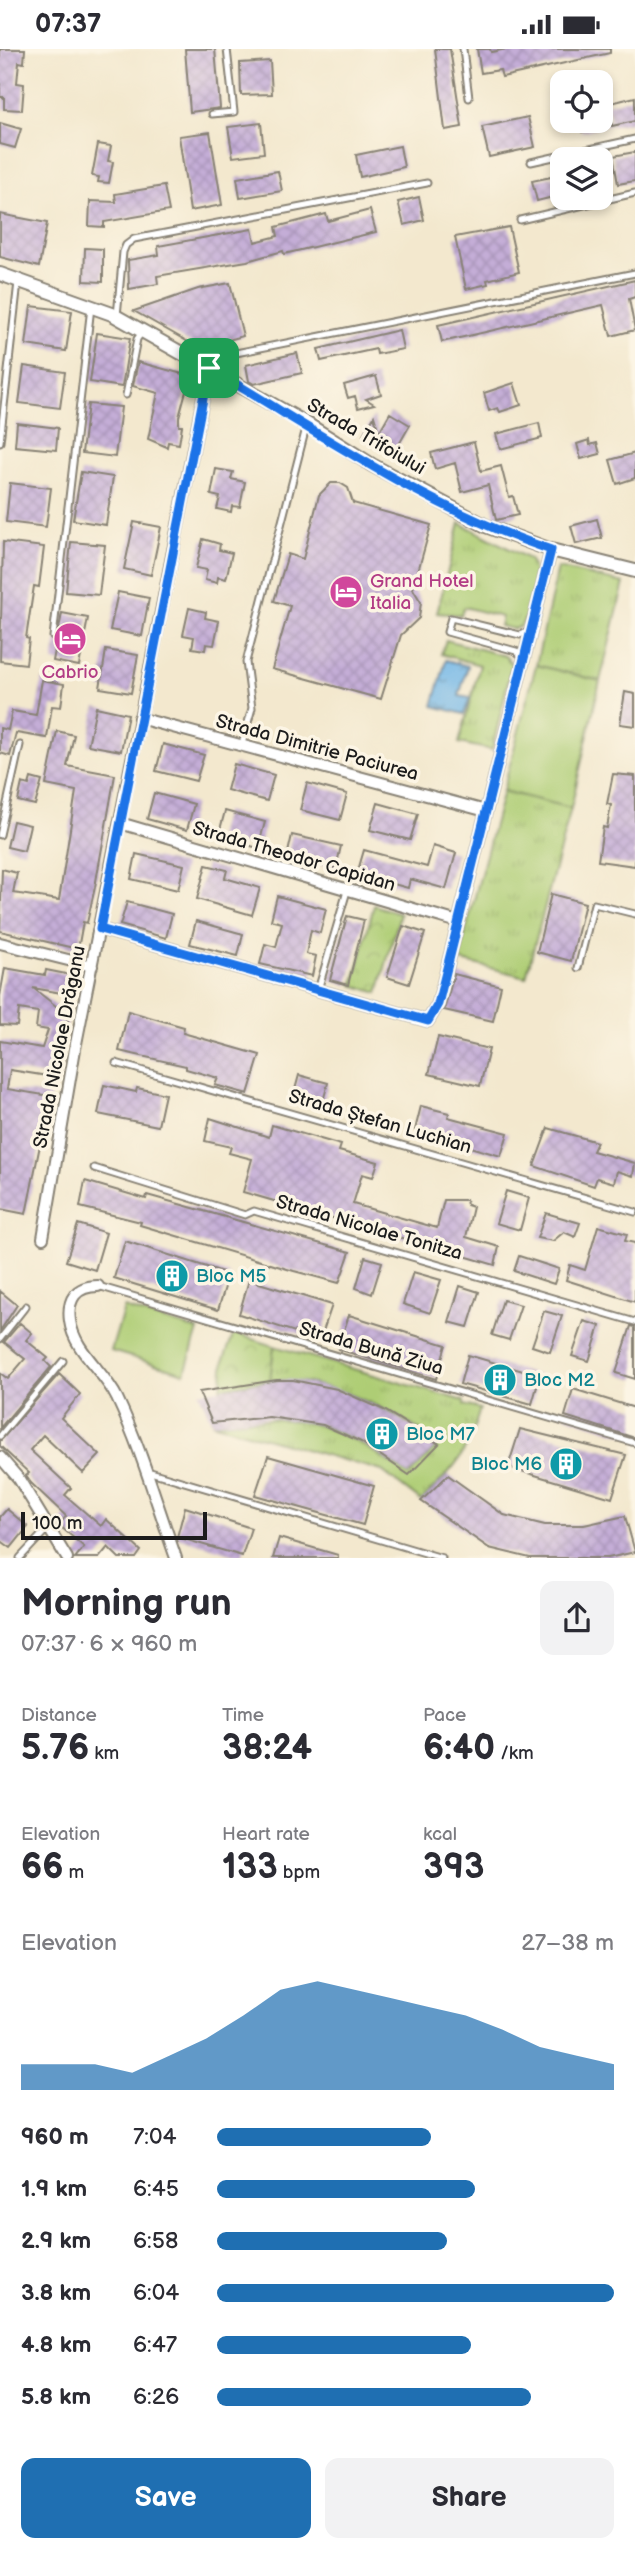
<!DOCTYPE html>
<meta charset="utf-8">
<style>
:root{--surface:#fff;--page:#f2f2f3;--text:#2b2b33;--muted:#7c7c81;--accent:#1f6fb2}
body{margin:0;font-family:"Balsamiq Sans",sans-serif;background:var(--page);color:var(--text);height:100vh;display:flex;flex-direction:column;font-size:26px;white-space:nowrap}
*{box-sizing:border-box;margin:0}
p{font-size:23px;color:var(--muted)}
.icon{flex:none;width:38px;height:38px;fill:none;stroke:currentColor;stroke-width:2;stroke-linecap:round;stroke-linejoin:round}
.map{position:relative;height:1509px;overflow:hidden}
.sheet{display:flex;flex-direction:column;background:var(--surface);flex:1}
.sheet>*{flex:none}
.fabs{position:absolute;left:550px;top:21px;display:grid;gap:14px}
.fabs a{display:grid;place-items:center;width:63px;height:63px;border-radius:14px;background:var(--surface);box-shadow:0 4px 10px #0003;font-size:35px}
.scale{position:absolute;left:21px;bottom:18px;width:186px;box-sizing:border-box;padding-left:7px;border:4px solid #1c1c1c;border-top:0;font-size:19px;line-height:24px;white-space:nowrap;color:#1c1c1c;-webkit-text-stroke:5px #fcf5e5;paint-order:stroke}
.pin{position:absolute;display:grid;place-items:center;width:60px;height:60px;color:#fff;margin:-30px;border-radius:14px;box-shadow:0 4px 10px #0006}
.round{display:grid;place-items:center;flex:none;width:74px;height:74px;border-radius:14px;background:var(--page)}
.summary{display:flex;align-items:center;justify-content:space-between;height:119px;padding:0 21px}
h1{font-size:38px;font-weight:700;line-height:52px}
.figures{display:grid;grid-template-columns:repeat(3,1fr);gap:10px;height:119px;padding:7px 21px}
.figures div{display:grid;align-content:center}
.figures b{font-size:35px;font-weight:700}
.figures small{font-size:19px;font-weight:400}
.figures p{font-size:19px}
.chart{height:196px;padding:14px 21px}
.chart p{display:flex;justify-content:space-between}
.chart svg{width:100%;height:126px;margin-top:7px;fill:var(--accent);opacity:.7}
.button{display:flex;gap:14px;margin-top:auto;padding:14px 21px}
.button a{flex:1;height:80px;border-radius:14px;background:var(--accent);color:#fff;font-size:28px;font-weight:700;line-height:80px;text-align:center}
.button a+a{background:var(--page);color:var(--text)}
ul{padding:0 21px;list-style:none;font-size:23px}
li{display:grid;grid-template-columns:112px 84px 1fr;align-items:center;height:52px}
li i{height:18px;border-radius:9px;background:var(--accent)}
.status{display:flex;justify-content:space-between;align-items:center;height:49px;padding:0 35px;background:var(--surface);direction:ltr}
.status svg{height:19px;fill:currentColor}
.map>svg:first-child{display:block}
.grass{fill:url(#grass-tufts);stroke:#657448;stroke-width:2}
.park{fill:url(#park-crowns);stroke:#657448;stroke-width:2}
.pitch{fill:#aecd74;stroke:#657448;stroke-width:2}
.water{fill:url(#water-ripples);stroke:#466982;stroke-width:2}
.building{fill:url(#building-cross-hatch)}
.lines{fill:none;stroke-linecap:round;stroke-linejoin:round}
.service-casing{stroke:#888275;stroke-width:9}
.minor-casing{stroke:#888275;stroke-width:14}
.tertiary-casing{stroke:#888275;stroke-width:16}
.service{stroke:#fff;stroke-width:5}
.minor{stroke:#fff;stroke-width:10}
.tertiary{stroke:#fff;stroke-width:12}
.route-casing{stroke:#fff;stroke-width:14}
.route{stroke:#1a73e8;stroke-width:9}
.labels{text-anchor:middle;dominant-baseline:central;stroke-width:7;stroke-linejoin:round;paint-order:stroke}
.street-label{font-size:19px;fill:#1c1c1c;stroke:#fcf5e5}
.hotel-label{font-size:19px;fill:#b23c85;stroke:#fcf5e5;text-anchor:start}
.culture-label{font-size:19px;fill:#0d838f;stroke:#fcf5e5;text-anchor:start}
</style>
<div class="status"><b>07:37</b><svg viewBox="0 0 49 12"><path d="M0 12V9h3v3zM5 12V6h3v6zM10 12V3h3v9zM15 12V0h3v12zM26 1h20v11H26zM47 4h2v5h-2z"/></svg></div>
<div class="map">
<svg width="635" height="1509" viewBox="0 0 635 1509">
<defs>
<pattern id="grass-tufts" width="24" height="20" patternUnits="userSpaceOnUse" patternTransform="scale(1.75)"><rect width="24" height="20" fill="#aecd74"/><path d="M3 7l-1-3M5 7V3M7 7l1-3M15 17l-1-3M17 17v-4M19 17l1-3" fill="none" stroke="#95af64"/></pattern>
<pattern id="park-crowns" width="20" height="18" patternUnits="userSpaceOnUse" patternTransform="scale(1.75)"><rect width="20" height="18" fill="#aecd74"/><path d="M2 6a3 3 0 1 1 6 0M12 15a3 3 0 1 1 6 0" fill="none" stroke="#95af64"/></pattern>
<pattern id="water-ripples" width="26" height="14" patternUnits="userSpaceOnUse" patternTransform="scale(1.75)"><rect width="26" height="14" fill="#71b6e7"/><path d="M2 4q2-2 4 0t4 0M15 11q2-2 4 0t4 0" fill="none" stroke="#5c93ba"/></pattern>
<pattern id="building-cross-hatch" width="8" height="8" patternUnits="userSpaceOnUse" patternTransform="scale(1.75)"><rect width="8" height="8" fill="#c4add7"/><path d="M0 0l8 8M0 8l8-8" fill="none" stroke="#a894b8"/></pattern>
</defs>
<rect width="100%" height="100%" fill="#fcf5e5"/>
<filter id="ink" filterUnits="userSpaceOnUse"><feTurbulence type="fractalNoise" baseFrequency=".0143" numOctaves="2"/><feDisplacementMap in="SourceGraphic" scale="14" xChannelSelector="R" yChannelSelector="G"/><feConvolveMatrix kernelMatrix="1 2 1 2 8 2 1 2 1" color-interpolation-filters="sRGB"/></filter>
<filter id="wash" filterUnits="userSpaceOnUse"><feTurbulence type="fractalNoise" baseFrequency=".00686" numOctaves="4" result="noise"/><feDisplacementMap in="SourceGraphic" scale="28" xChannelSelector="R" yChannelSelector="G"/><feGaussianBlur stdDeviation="1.57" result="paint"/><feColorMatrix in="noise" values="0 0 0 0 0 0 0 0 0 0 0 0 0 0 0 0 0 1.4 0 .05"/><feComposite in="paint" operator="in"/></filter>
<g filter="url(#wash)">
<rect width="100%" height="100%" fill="#f3e8ce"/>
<path class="grass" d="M460,474L529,510C541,526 531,562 520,578L513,580L500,577L502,568L464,558L461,566L437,564Z
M558,519L624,534L600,632L536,616Z
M446,591L505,607L512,615L492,701L459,694L480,616L441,605Z
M503,742L571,759L526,928L458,911Z
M274,1297L464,1352V1356L480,1360C466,1407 456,1418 421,1452L382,1422L212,1374C309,1364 329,1372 409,1426L439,1395C392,1359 330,1330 270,1331Z"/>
<path class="park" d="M374,856L400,865L378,944L353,936Z
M234,1284L274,1297L270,1331L221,1339L224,1310Z"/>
<path class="pitch" d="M536,616L600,632L571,759L503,742Z
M124,1259L198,1281L185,1324L111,1302Z"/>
<path class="water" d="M446,611L468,617L459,647L470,649L464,665L433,657Z"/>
<g id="blocks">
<path class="building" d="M0,0H25L24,14L19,13L17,34L24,35L22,61L4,60V48H0Z
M185,0H215L220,59L190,63Z
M435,0H450L462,78L445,81Z
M477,0H490L491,3L507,0H610V4L502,28L500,21L481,24Z
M270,12L272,45L241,46L240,14Z
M635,48V72L612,77L607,55Z
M528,68L535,98L489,108L482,78Z
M579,72H610L611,75L582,83Z
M0,74L21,80L15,99L0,95Z
M261,74L264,104L233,108L228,78Z
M210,83L222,156L190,162L179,87Z
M98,95L111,97L108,112L113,113L109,134L98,133L99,128L92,127Z
M400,97L404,118L360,128L356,106Z
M635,103V132L618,135L613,107Z
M278,122L282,142L240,149L237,129Z
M556,127L561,146L537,152L532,132Z
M164,137L169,162L104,173V178L89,177L90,152L116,153L115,145Z
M419,148L424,171L404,176L398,153Z
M370,161L376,183L284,205L283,202L247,212L157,227L158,235L129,240L128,211L159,206L158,197L252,180L255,193L278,187L276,178L326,165L328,172Z
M0,165L47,174L39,218L0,208Z
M509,178L519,223L487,231L488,235L466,240L455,188Z
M85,199L103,200V233L84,232Z
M635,231V248L629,250L635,281L611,287L603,256L442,293L438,276Z
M230,234L243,287L199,299L134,262L198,240Z
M31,257L72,262L66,302L26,296Z
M399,281L403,300L377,305L376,300L321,312L318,300Z
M97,284L130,289L122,338L90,333Z
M297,304L302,324L254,335L249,332L246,316Z
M138,313L190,327L179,368V377H182L179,395L168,393L167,398L148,390L158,344L133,337Z
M24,317L65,323L60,359L19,354Z
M376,327L381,345L366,350L374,355L358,359L355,347L348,349L344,336Z
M514,334L521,356L500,363L498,359L489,362L484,344Z
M88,355L121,358L115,408L82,404Z
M390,364L410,376L394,404L363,386L374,367L379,383Z
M17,374L58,379L56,401L15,397Z
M539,374L542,389L500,400L496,385Z
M589,391L590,396L597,394L600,405L581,410L577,395Z
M474,393L481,422L501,417L509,448L513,447L518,466L496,471L488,436L462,443L455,414L435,420L431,404Z
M635,404V429L617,435L610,411Z
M216,420L233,423L231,430L245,433L240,458L232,457L231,463L217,460L220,448L211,446Z
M81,423L113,428L106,476L73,471Z
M10,434L51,439L46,478L6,473Z
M331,434H340L348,439L353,454L431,476L413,540L421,553L419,569L401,586L381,650L272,620L290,557L274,552L288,505L303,510L319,446Z
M597,470L602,489L576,495L571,477Z
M134,473L161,478L151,526L124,520Z
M203,490L220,495L219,501L232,504L226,530L218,528L217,534L205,531L207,521L196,519Z
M3,493L44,498L39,538L34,537L26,589L29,590L26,615L0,612Z
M71,493L105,496L99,546L66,543Z
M118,543L149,549L142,587L110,581Z
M189,559L206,563L205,569L219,572L214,596L206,595L205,601L192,599L194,588L183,586Z
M62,564L88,569L79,617L53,612Z
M106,601L138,606L131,644L100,639Z
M42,631L64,635L61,658L52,657L47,689L16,684L10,707L0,704V679L8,681L12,662L36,666Z
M625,643L635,645V677L620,675Z
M96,658L128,665L121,702L88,696Z
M57,682L74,686L67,717L115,726L95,838L87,874L83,873L78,900L0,882L2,820L17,824L13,844L59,851L76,742L46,736Z
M163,695L204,706L196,732L156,722Z
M234,715L274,726L267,752L227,741Z
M613,725L635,727V817L598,812L603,778L607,779L611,756L607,755Z
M31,729L42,732L35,756L18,752L22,734L29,736Z
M307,734L347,745L340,771L300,761Z
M154,744L194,755L187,781L147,770Z
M378,754L418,765L410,791L370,781Z
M225,762L265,773L258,799L218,788Z
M13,772L30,776L24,802L7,798Z
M292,786L341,797L336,819L287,808Z
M433,797L456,804L446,840L410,830L408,839L357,825L364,801L427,818Z
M136,805L184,816L178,841L131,830Z
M206,816L227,821L225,829L260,839L252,866L197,850Z
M551,845L585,854L571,912L537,903Z
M277,847L326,860L320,884L311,881L306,905L316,907L312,927L260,915L265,895L276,898L282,874L271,871Z
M127,853L172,865L166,889L120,876Z
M347,867L364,871L348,936L330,931Z
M196,872L243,885L238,907L190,895Z
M403,877L425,884L409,935L387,928Z
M5,919L45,926L46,921L76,927L73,946L33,939L65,964L68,973L59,1002L64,1003L60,1029L10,1021L7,1040L50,1047L26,1165L0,1160V992L42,999L48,981L36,979L38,963L19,960L17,977L0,976V947Z
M454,925L501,937L493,972L444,961Z
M128,962L184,978L183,984L260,1006L248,1045L215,1036L218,1029L186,1020V1017L119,1002Z
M438,988L489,1000L480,1037L429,1025Z
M299,1026L328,1034L322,1056L293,1048Z
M104,1036L136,1043L137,1039L165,1045L158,1077L98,1065Z
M421,1057L449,1064L448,1068L508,1084L501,1107L442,1090L441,1094L432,1091L433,1086L415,1081Z
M210,1069L269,1088L272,1076L341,1096L339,1102L378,1113L373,1128L362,1125L353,1155L437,1179L444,1151H466L467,1156L473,1158L466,1188L499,1198L495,1216L243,1143L252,1110L229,1104L231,1098L205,1092Z
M548,1079L597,1093L593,1102L635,1114L633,1127L617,1122L614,1134L597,1129L594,1137L534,1117Z
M85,1132L146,1150L147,1146L350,1203L339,1234L294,1222L140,1176L141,1173L80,1158Z
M506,1142L529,1149L520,1181L496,1174Z
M546,1164L580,1174L575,1188L564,1183L553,1192L537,1189Z
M78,1175L106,1184L95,1221L66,1212Z
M598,1177L627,1185L625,1192L635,1194V1253L566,1231L570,1216L585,1221Z
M125,1192L229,1225L218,1261L114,1229Z
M519,1207L559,1220L554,1235L514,1222Z
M365,1208L382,1213L372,1245L356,1239Z
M413,1223L441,1231L430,1264L403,1255Z
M249,1231L332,1256L320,1291L239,1265Z
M460,1237L479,1243L468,1278L449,1273Z
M0,1242L17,1256L0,1282Z
M503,1251L521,1256L509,1291L492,1286Z
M544,1262L562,1267L550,1303L532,1297Z
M349,1266L446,1296L436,1330L338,1300Z
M584,1272L600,1277L589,1312L572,1307Z
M20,1274L32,1284L26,1291L48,1309L45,1312L51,1318L0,1379V1324L8,1330L25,1310L4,1293Z
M631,1277L635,1278V1330L616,1324Z
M468,1306L540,1327L532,1355L460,1335Z
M59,1325L80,1345L61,1369L100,1406L83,1424L43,1386L30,1401L71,1439L65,1446L101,1477L106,1470L141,1502L136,1509H119L108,1498L99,1509H75L84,1498L59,1476L66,1467L31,1434L26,1427L29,1424L0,1397V1392Z
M277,1331H293L337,1340L384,1361L439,1395L409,1426L361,1393L323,1376L269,1368L212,1374L199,1343Z
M573,1340L635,1359V1389L565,1367Z
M520,1380L626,1406L612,1449L508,1418Z
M268,1407L374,1437L363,1476L255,1446Z
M448,1426L504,1466L545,1476H584L625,1467L635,1503L608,1509H530L489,1499L421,1452Z
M185,1458L251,1479L242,1507L177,1488Z
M7,1460L28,1478L11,1499L0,1491V1468Z
M279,1489L338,1506V1509H273Z"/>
</g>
</g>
<g filter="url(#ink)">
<use href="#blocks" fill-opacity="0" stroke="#888275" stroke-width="2"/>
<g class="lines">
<defs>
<path id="service" d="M463,0L469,49
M212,65L234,63L227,0
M531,113L635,90
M520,171L635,144
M117,267L123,203L126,196L134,190L427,134
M201,315L211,309L635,224
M126,346L137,290L143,282
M0,393L18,233
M53,588L91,258
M523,608L516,602L447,583L451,569L520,586L528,583
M242,695L252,659L246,613L307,375
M0,786L20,696
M578,919L594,855L635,865
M318,941L347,842
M116,1014L635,1163
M94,1119L245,1166L254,1162L635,1273
M98,1237L635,1394
M0,1290L26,1257
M0,1387L63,1312
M147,1422L442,1509
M20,1509L49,1478"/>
<path id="minor" d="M139,669L486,762
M120,774L458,873
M100,880L428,972L438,955L551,501
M0,894L92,917
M43,1189L75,1000L209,319
M98,1237C76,1237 67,1250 70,1272C74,1302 104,1322 117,1349C141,1399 157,1456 176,1509
M0,1408L19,1430L67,1509"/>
<path id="tertiary" d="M0,225L112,265L307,375L372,416L486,477L551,501L635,522"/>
</defs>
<use href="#service" class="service-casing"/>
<use href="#minor" class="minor-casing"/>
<use href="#tertiary" class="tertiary-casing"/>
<use href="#service" class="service"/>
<use href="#minor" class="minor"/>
<use href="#tertiary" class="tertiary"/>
</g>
</g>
<g class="lines" filter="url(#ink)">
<defs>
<path id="route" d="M209,319C320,384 428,460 551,501L438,955L428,972L100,880Z"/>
</defs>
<use href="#route" class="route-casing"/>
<use href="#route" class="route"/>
</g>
<defs>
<symbol id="hotel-disc" viewBox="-11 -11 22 22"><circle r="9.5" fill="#d1479c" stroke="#fcf5e5"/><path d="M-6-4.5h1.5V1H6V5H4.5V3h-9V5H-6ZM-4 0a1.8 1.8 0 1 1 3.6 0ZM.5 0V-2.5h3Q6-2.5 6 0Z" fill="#fff"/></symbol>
<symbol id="building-disc" viewBox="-11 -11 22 22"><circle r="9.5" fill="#0f9aa8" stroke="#fcf5e5"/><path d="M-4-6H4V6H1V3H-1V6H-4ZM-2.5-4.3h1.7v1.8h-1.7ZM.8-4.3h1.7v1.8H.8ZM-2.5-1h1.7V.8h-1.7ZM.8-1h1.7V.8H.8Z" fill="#fff"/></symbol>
</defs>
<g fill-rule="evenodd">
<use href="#hotel-disc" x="327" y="524" width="38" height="38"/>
<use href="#hotel-disc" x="51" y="571" width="38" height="38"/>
<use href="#building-disc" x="153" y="1208" width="38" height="38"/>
<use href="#building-disc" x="481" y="1312" width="38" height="38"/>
<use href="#building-disc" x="363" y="1366" width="38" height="38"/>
<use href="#building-disc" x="547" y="1396" width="38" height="38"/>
</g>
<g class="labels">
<g class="street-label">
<text transform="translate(366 388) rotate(30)">Strada Trifoiului</text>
<text transform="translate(317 699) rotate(15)">Strada Dimitrie Paciurea</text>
<text transform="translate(294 808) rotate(16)">Strada Theodor Capidan</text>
<text transform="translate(60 998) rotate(-79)">Strada Nicolae Drăganu</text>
<text transform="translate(380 1073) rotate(16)">Strada Ștefan Luchian</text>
<text transform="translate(369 1179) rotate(16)">Strada Nicolae Tonitza</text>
<text transform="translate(371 1300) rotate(16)">Strada Bună Ziua</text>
</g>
<g class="hotel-label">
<text x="370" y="532">Grand Hotel<tspan x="370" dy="22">Italia</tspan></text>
<text x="70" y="623" text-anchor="middle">Cabrio</text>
</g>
<g class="culture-label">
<text x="196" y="1227">Bloc M5</text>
<text x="524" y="1331">Bloc M2</text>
<text x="406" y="1385">Bloc M7</text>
<text x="542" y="1415" text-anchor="end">Bloc M6</text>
</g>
</g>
</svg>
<div class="fabs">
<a><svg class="icon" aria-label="locate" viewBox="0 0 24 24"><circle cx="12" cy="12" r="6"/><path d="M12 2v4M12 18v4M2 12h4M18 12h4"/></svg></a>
<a><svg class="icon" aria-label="layers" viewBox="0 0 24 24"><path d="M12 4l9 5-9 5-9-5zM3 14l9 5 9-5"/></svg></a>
</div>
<div class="scale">100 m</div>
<div class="pin" style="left:209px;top:319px;background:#1e9e55"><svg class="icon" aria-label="arrive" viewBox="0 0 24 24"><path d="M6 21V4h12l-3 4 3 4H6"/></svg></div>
</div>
<section class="sheet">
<div class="summary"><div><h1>Morning run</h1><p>07:37 · 6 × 960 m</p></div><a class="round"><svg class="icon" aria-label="share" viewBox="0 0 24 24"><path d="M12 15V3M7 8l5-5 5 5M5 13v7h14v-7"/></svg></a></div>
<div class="figures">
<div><p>Distance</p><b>5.76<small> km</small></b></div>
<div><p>Time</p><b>38:24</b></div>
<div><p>Pace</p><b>6:40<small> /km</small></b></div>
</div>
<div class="figures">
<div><p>Elevation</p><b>66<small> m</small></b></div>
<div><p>Heart rate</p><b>133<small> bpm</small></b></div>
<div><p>kcal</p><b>393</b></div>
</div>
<div class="chart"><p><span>Elevation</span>27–38 m</p>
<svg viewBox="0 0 160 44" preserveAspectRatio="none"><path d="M0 44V35L10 35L20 35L30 38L40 32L50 26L60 18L70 9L80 6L90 9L100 12L110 15L120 18L130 23L140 29L150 32L160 35V44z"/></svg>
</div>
<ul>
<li><b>960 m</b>7:04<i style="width:54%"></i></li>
<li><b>1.9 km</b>6:45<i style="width:65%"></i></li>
<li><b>2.9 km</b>6:58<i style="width:58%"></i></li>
<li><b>3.8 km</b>6:04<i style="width:100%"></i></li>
<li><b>4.8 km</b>6:47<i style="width:64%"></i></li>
<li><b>5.8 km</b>6:26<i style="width:79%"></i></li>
</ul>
<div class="button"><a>Save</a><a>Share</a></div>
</section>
